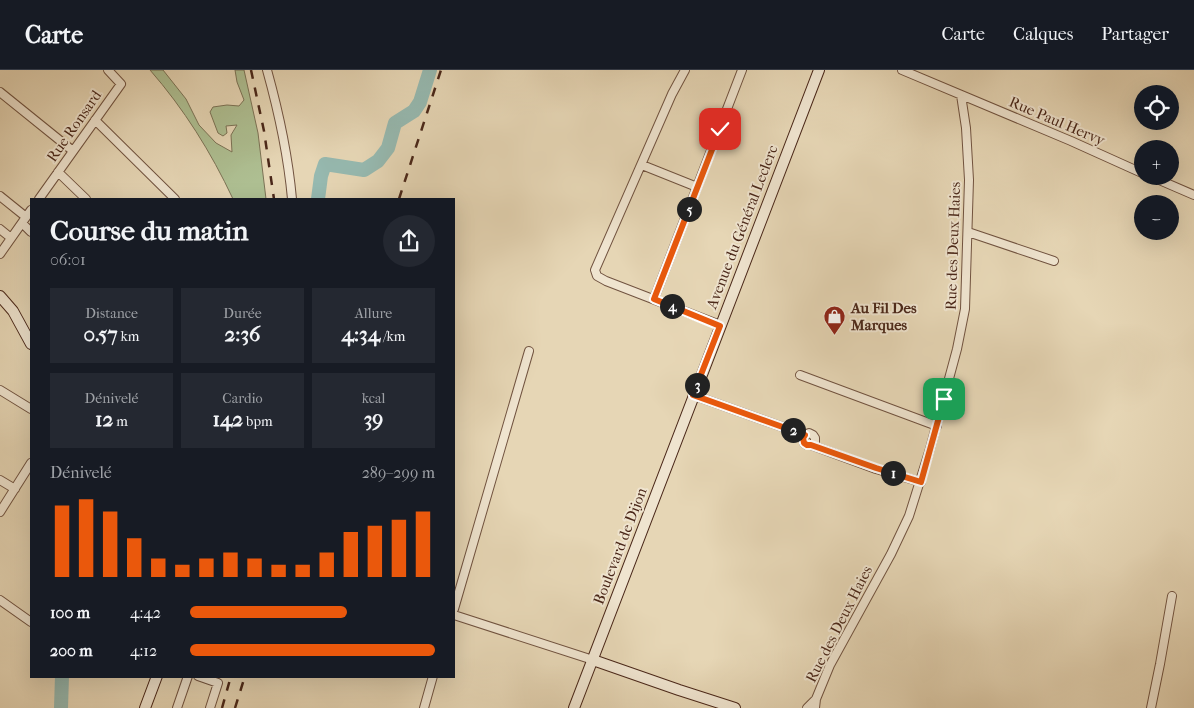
<!DOCTYPE html>
<html lang="fr">
<meta charset="utf-8">
<style>
:root{--surface:#171b24;--page:#242831;--text:#f1f3f6;--muted:#9ea1a6;--line:#363941;--accent:#ea580c}
body{margin:0;font-family:"IM FELL French Canon",serif;background:var(--page);color:var(--text);height:100vh;display:flex;flex-direction:column;font-size:19px;white-space:nowrap}
*{box-sizing:border-box;margin:0}
p{font-size:16px;color:var(--muted)}
.icon{flex:none;width:28px;height:28px;fill:none;stroke:currentColor;stroke-width:2;stroke-linecap:round;stroke-linejoin:round}
.map{position:relative;flex:1;overflow:hidden}
.sheet{position:absolute;left:30px;top:128px;width:425px;height:480px;display:flex;flex-direction:column;background:var(--surface);border-radius:0px;box-shadow:0 5px 20px #0002}
.sheet>*{flex:none}
.fabs{position:absolute;left:1134px;top:15px;display:grid;gap:10px}
.fabs a{display:grid;place-items:center;width:45px;height:45px;border-radius:50%;background:var(--surface);box-shadow:0 5px 20px #0002;font-size:25px}
.pin{position:absolute;display:grid;place-items:center;width:42px;height:42px;color:#fff;margin:-21px;border-radius:10px;box-shadow:0 2px 8px #0006}
.km{position:absolute;width:25px;height:25px;margin:-12px;border-radius:50%;background:#222;color:#fff;font-size:14px;line-height:25px;text-align:center}
.round{display:grid;place-items:center;flex:none;width:52px;height:52px;border-radius:26px;background:var(--page)}
.head{display:flex;align-items:center;justify-content:space-between;height:85px;padding:0 20px}
h1{font-size:28px;font-weight:700;line-height:38px}
.figures{display:grid;grid-template-columns:repeat(3,1fr);gap:8px;height:85px;padding:5px 20px}
.figures div{display:grid;align-content:center;border-radius:0px;background:var(--page);text-align:center}
.figures b{font-size:21px;font-weight:700}
.figures small{font-size:14px;font-weight:400}
.figures p{font-size:14px}
.chart{height:140px;padding:10px 20px}
.chart p{display:flex;justify-content:space-between}
.chart svg{width:100%;height:90px;margin-top:5px;stroke:var(--accent);stroke-width:6}
ul{padding:0 20px;list-style:none;font-size:16px}
li{display:grid;grid-template-columns:80px 60px 1fr;align-items:center;height:38px}
li i{height:12px;border-radius:6px;background:var(--accent)}
header{display:flex;align-items:center;gap:30px;box-sizing:border-box;height:70px;padding:0 25px;background:var(--surface);border-bottom:1px solid var(--line)}
header strong{font-size:24px}
nav{display:flex;gap:28px;margin-inline-start:auto;font-size:18px}
.map>svg:first-child{display:block}
.green{fill:#aebf92;stroke:#7c7356}
.lines{fill:none;stroke-linecap:round;stroke-linejoin:round}
.river{stroke:#96b9b0;stroke-width:14}
.street-casing{stroke:#715340;stroke-width:10}
.secondary-casing{stroke:#4a2719;stroke-width:12}
.street{stroke:#efe4cf;stroke-width:8}
.secondary{stroke:#efe4cf;stroke-width:10}
.rail{stroke:#4a2719;stroke-width:2.5;stroke-dasharray:9 9;stroke-linecap:butt}
.route-casing{stroke:#fff;stroke-width:10}
.route{stroke:#ea580c;stroke-width:6}
.labels{text-anchor:middle;dominant-baseline:central;stroke-width:4;stroke-linejoin:round;paint-order:stroke}
.street-label{font-size:15px;fill:#4a2719;stroke:#efe4cf}
.poi-label{font-size:15px;font-weight:bold;fill:#4a2719;stroke:#efe4cf;text-anchor:start}
</style>
<header>
<strong>Carte</strong>
<nav><a>Carte</a><a>Calques</a><a>Partager</a></nav>
</header>
<div class="map">
<svg width="1194" height="638" viewBox="0 0 1194 638">
<rect width="100%" height="100%" fill="#e6d6b5"/>
<filter id="stains"><feTurbulence type="fractalNoise" baseFrequency=".004" numOctaves="4"/><feColorMatrix values="0 0 0 0 .2 0 0 0 0 .09 0 0 0 0 .02 0 0 0 .5 -.17"/></filter>
<radialGradient id="worn" r=".72"><stop offset=".6" stop-color="#630" stop-opacity="0"/><stop offset="1" stop-color="#630" stop-opacity=".3"/></radialGradient>
<path class="green" d="M150,0H163L186,29L199,55L216,73L232,82L231,65L237,55L226,56L227,63L223,66L218,63L210,42L213,37L227,35L239,36L244,30L237,12L235,0H244L258,63L266,129H233C211,82 184,39 150,0Z"/>
<g class="lines">
<path class="river" d="M318,129L321,106L325,94L364,100L378,91L388,78L395,53L414,41L420,32L430,0
M61,638L62,606"/>
<defs>
<path id="street" d="M267,0C279,43 288,85 292,129
M685,0L672,24L595,200L597,206L606,211L720,255
M902,0L1071,71L1142,103
M0,22L73,81
M95,50L175,129
M642,95L697,117
M58,102L86,129
M1150,106L1194,125
M0,126L26,147
M39,129L121,14L108,0
M22,153L31,162
M0,159L11,168
M968,162L1054,191
M0,184L31,140
M654,229L742,0
M800,305L937,356
M0,320L31,339
M693,325L805,365L809,363L813,365L815,368V373L811,375H807L804,373L803,368L805,365
M811,375L876,399L921,412
M0,410L15,419
M0,442L31,393
M0,530L31,552
M454,539L529,281
M454,545L593,590
M198,606L218,613L210,638
M177,638L188,606
M424,638L433,606
M807,638L816,629
M815,638L816,629L830,595L891,484L909,446L930,379L957,279L965,239L969,110L966,58L961,25
M1151,638L1160,594L1172,526"/>
<path id="secondary" d="M0,226L13,241L31,274
M593,590L679,620L735,638
M145,638L157,606
M574,638L819,0"/>
</defs>
<use href="#street" class="street-casing"/>
<use href="#secondary" class="secondary-casing"/>
<use href="#street" class="street"/>
<use href="#secondary" class="secondary"/>
<path class="rail" d="M251,0L264,61L274,129
M399,129L441,0
M222,638L231,606
M235,638L245,606"/>
</g>
<g class="lines">
<defs>
<path id="route" d="M720,59L654,229L720,256L693,325L805,365L803,368L804,373L807,375H811L876,398L921,412L944,329"/>
</defs>
<use href="#route" class="route-casing"/>
<use href="#route" class="route"/>
</g>
<defs>
<symbol id="shop-pin" viewBox="-11 -11 22 30"><path d="M0 17L-7.5 6A9.5 9.5 0 1 1 7.5 6Z" fill="#8f2418" stroke="#efe4cf"/><path d="M-5-2.5h2.3a2.7 3.5 0 0 1 5.4 0H5L5.5 6h-11ZM-1.5-2.5h3a1.5 2.3 0 0 0-3 0Z" fill="#fff"/></symbol>
</defs>
<g fill-rule="evenodd">
<use href="#shop-pin" x="822" y="234" width="25" height="34"/>
</g>
<g class="labels">
<g class="street-label">
<text transform="translate(1057 51) rotate(23)">Rue Paul Hervy</text>
<text transform="translate(74 56) rotate(-55)">Rue Ronsard</text>
<text transform="translate(742 157) rotate(-69)">Avenue du Général Leclerc</text>
<text transform="translate(953 176) rotate(-88)">Rue des Deux Haies</text>
<text transform="translate(620 476) rotate(-69)">Boulevard de Dijon</text>
<text transform="translate(839 554) rotate(-63)">Rue des Deux Haies</text>
</g>
<g class="poi-label">
<text x="851" y="238">Au Fil Des<tspan x="851" dy="17">Marques</tspan></text>
</g>
</g>
<rect width="100%" height="100%" filter="url(#stains)"/>
<rect width="100%" height="100%" fill="url(#worn)"/>
</svg>
<div class="fabs">
<a><svg class="icon" aria-label="locate" viewBox="0 0 24 24"><circle cx="12" cy="12" r="6"/><path d="M12 2v4M12 18v4M2 12h4M18 12h4"/></svg></a>
<a>+</a>
<a>−</a>
</div>
<div class="pin" style="left:944px;top:329px;background:#1e9e55"><svg class="icon" aria-label="arrive" viewBox="0 0 24 24"><path d="M6 21V4h12l-3 4 3 4H6"/></svg></div>
<div class="pin" style="left:720px;top:59px;background:#d93025"><svg class="icon" aria-label="check" viewBox="0 0 24 24"><path d="M5 12l5 5 9-10"/></svg></div>
<b class="km" style="left:893px;top:403px">1</b>
<b class="km" style="left:793px;top:360px">2</b>
<b class="km" style="left:697px;top:315px">3</b>
<b class="km" style="left:672px;top:236px">4</b>
<b class="km" style="left:689px;top:139px">5</b>
<section class="sheet">
<div class="head"><div><h1>Course du matin</h1><p>06:01</p></div><a class="round"><svg class="icon" aria-label="share" viewBox="0 0 24 24"><path d="M12 15V3M7 8l5-5 5 5M5 13v7h14v-7"/></svg></a></div>
<div class="figures">
<div><p>Distance</p><b>0.57<small> km</small></b></div>
<div><p>Durée</p><b>2:36</b></div>
<div><p>Allure</p><b>4:34<small> /km</small></b></div>
</div>
<div class="figures">
<div><p>Dénivelé</p><b>12<small> m</small></b></div>
<div><p>Cardio</p><b>142<small> bpm</small></b></div>
<div><p>kcal</p><b>39</b></div>
</div>
<div class="chart"><p><span>Dénivelé</span>289–299 m</p>
<svg viewBox="0 0 160 44" preserveAspectRatio="none"><path d="M5 44V9M15 44V6M25 44V12M35 44V25M45 44V35M55 44V38M65 44V35M75 44V32M85 44V35M95 44V38M105 44V38M115 44V32M125 44V22M135 44V19M145 44V16M155 44V12"/></svg>
</div>
<ul>
<li><b>100 m</b>4:42<i style="width:64%"></i></li>
<li><b>200 m</b>4:12<i style="width:100%"></i></li>
</ul>
</section>
</div>
